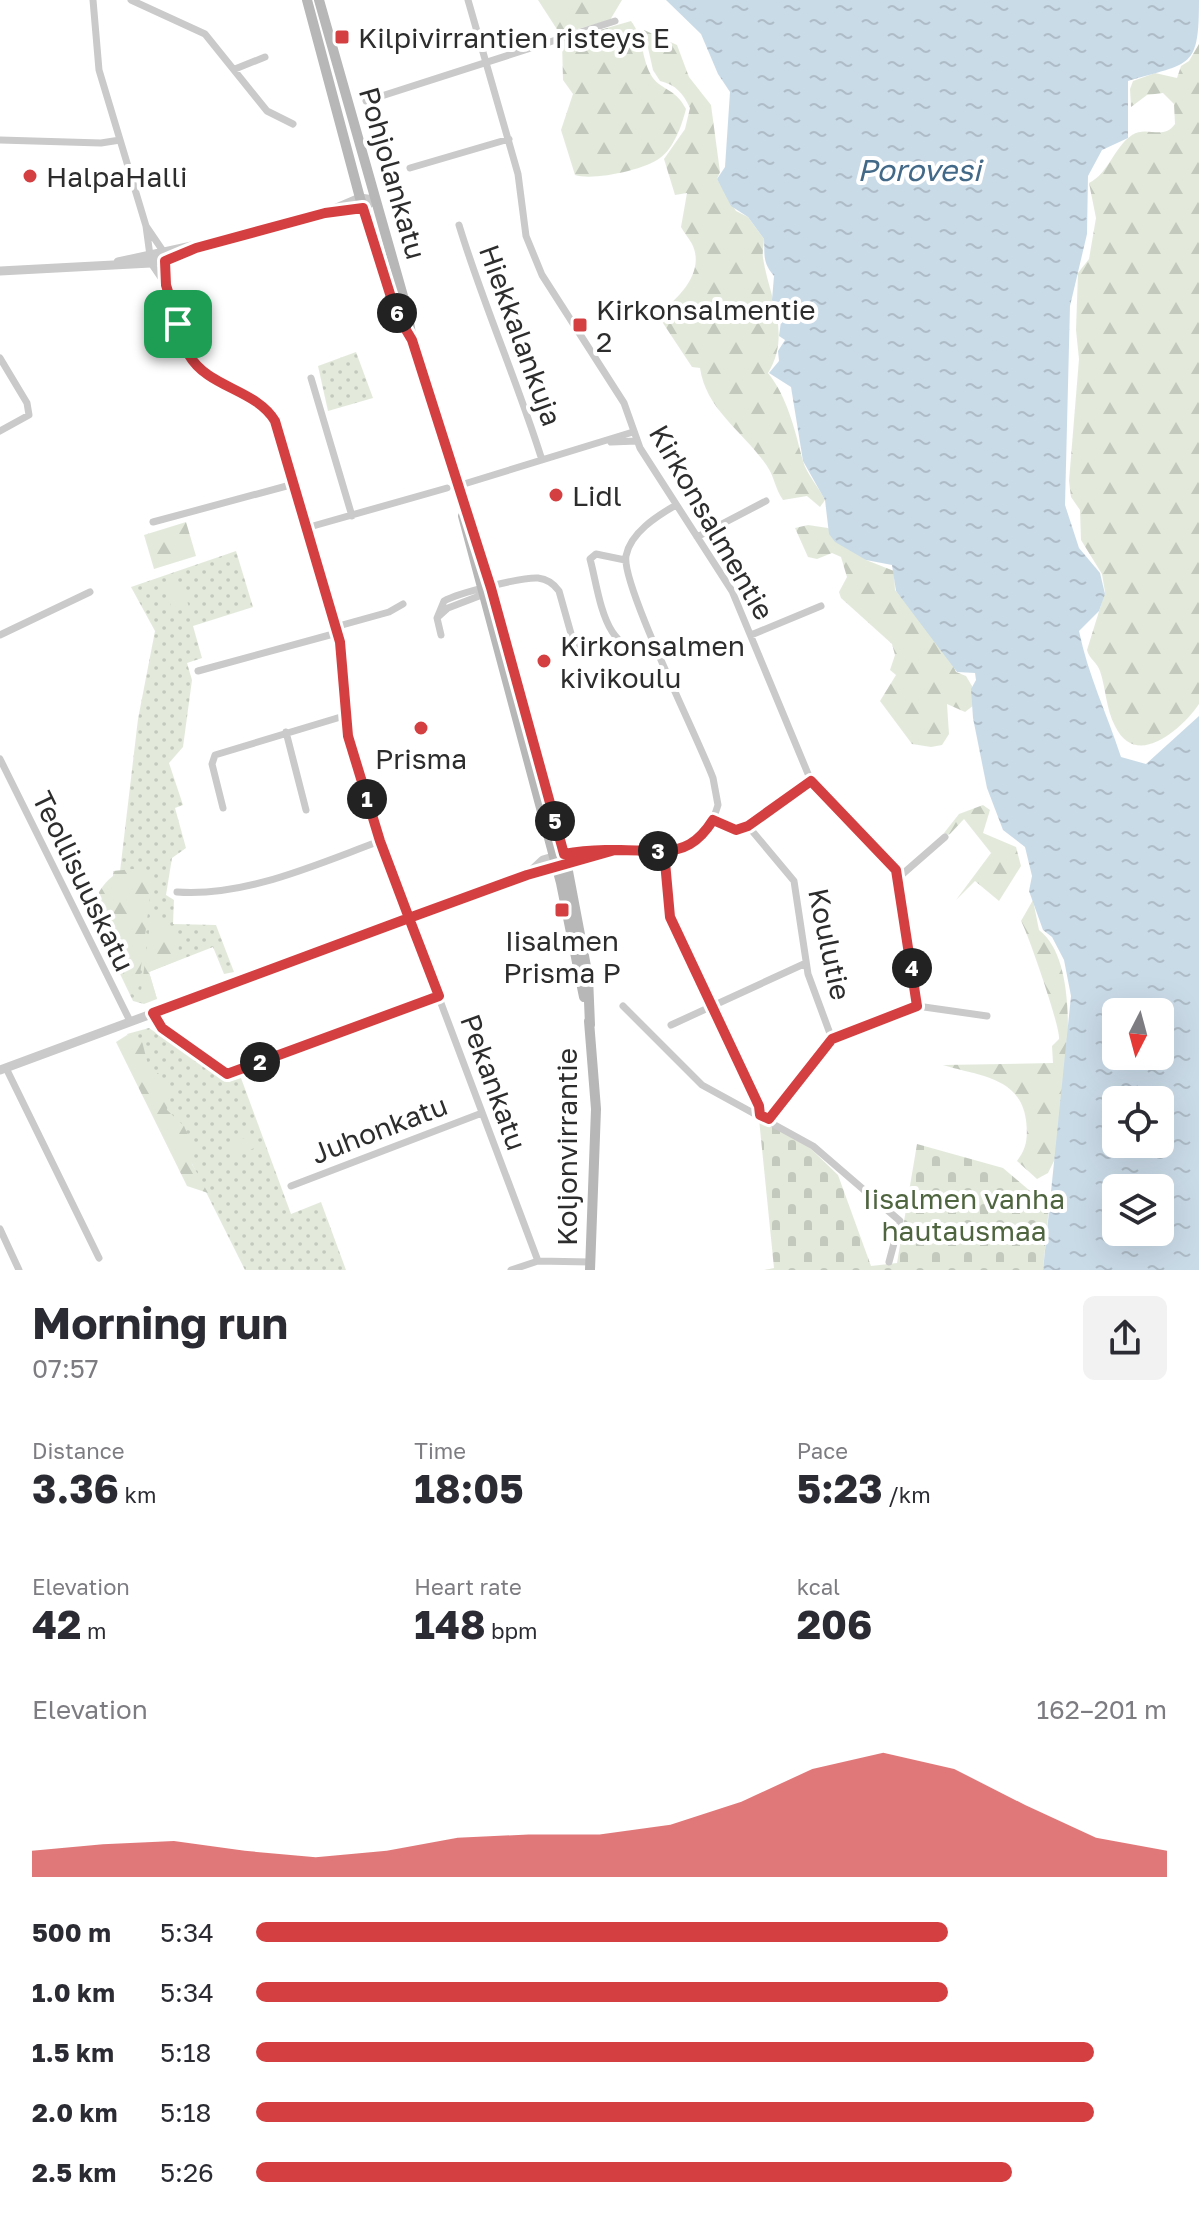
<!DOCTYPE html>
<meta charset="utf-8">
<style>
:root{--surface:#fff;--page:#f2f2f3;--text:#2b2b33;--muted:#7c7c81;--accent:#d44042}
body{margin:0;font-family:"Golos Text",sans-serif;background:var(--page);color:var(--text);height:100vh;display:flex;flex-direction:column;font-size:30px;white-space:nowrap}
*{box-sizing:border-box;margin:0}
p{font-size:26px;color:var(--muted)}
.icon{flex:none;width:44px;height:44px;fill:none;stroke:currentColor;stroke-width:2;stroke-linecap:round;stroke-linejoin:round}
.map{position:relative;height:1270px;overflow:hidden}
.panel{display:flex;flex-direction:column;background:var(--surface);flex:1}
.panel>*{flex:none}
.needle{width:52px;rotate:186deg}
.tools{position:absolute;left:1102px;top:998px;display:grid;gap:16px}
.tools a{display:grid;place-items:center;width:72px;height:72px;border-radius:12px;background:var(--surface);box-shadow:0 8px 32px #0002;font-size:40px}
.pin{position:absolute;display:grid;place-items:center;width:68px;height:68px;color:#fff;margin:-34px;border-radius:16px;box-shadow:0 4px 12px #0006}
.km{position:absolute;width:40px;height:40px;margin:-20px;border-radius:50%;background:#222;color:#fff;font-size:22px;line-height:40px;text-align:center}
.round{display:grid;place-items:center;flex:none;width:84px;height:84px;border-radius:12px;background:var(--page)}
.summary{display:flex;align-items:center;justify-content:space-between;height:136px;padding:0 32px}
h1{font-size:44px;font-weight:700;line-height:60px}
.stats{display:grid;grid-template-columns:repeat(3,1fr);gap:12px;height:136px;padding:8px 32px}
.stats div{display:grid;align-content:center}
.stats b{font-size:40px;font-weight:700}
.stats small{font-size:22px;font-weight:400}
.stats p{font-size:22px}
.chart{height:224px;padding:16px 32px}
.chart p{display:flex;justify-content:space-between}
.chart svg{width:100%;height:144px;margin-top:8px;fill:var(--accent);opacity:.7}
ul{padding:0 32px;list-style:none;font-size:26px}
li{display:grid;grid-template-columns:128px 96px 1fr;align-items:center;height:60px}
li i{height:20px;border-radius:10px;background:var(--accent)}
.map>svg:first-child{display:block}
.grass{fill:url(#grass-dots)}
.forest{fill:url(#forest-firs)}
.cemetery{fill:url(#cemetery-stones)}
.pitch{fill:#e3eadc}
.water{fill:url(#water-ripples);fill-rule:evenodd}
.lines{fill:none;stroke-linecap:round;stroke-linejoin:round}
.minor{stroke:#cacaca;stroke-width:7}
.tertiary{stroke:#cacaca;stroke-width:9}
.secondary{stroke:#b7b7b7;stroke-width:10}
.route-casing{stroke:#fff;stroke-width:16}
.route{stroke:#d44042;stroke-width:10}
.poi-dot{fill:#d44042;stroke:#fff;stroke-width:3}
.labels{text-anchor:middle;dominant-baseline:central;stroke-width:8;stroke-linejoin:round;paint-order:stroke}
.poi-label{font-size:28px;fill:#2d2d2d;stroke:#fff;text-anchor:start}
.street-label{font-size:28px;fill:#2d2d2d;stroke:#fff}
.park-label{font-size:28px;fill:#4f653f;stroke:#fff}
.water-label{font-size:30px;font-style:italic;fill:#436988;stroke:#fff}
</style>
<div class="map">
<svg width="1199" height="1270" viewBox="0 0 1199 1270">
<defs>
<pattern id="grass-dots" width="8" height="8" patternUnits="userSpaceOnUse" patternTransform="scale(2)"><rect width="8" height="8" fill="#e3eadc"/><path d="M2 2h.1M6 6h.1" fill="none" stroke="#c3c9bd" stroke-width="1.8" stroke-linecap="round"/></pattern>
<pattern id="forest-firs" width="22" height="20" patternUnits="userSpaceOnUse" patternTransform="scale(2)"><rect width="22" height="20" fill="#e3eadc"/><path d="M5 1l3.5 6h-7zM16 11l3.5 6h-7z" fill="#c3c9bd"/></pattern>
<pattern id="cemetery-stones" width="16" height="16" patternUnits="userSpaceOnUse" patternTransform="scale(2)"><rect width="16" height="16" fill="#e3eadc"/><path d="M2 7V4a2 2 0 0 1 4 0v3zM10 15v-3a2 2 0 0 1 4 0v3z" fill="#c3c9bd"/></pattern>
<pattern id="water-ripples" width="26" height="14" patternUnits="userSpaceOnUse" patternTransform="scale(2)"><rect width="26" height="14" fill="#cadbe8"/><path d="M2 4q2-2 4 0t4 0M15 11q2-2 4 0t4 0" fill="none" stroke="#aebcc7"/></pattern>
</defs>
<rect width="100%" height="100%" fill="#fff"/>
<path class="grass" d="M356,352L373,398L328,411L318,366Z
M236,551L253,607L193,626L202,658L187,663L192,680L183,747L169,763L183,805L175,808L186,848L172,858L166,895L174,900L173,924L216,925L234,972L224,974L213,947L149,972L157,999L144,1004L133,1001L88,907L117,897L138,719L155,631L131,587Z
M149,1028L229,1082L241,1078L291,1214L321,1202L346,1270H245L127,1034Z"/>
<path class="forest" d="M538,0H622L610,20L560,34Z
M631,21C644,38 641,57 651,75C659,90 675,87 686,109C682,125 674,148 660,158C645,170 592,181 575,175L561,130L573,94L563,80L562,41Z
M644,30L677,45L689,77L711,105L720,172L717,179L736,211L748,217L764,239C764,245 762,251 763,258C769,297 792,334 768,373C788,398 795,431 803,461C807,475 819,487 825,500L820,507L807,496L783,500C775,489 775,478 767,466C744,432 706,410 700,368L692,367L657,314C678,300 706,272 692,244C689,238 684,233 681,227L687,193L675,195L664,159L685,129L690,108C683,93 676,85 660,81L653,70Z
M1199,44V704C1182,729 1136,770 1115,726C1106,709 1106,689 1100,671C1097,662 1089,659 1087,650L1105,592L1102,574L1081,540L1080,510L1071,497L1069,481L1079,359L1076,330L1078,273L1089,259L1096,218L1089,183C1109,173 1114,147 1132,135C1147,125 1163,141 1175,124L1174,104L1163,93L1147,95L1131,107L1130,89L1133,81L1155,73L1177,78L1181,66L1189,61Z
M186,522L196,556L154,569L144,535Z
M808,525L828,528L866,560L894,571L895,590L946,651L956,672L966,676L972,686L974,705L965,712L947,704L949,734L942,745L931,747L912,744L880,701L896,675L890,670L895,655L892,644L841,598L839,592L847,577L841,557L832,553L817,559L808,557L795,528Z
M983,805L990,810L983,833L1016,847L1021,866L999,901L975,881L956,900L991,853L964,819L949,835L944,833L959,814Z
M143,868L150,874L151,889L137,998C117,979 129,970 120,951C116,943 108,939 103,932C86,913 96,889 113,876V871Z
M1033,900L1039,930C1087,967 1062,1100 1057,1155L1048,1173L1037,1179L1017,1161C1027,1148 1028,1137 1026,1120C1020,1076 977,1076 943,1065L1053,1063L1052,1046L1059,1039C1061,1029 1028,933 1021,921Z
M152,909C167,932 186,925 176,961L149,972L157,999H140Z
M127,1035L142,1041L148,1065L159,1074L169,1095L167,1110L184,1126L190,1140L192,1164L208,1193L187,1186L116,1042Z"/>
<path class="cemetery" d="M759,1119L808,1146L838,1175L871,1266L897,1263L917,1144L1003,1168L1049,1207L1043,1270H764L774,1268Z"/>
<path class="pitch" d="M181,583L189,607L173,612L165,588Z
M251,1136L255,1148L233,1155L229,1143Z"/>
<path class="water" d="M666,0H1199C1199,70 1191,62 1128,81V138L1102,150L1088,176L1087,234L1070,306L1065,505L1079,548L1100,573L1105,594L1099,611L1079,631C1088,675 1107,714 1121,757L1146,764L1199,716V1270H1043L1071,996L1064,960L1052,937L1043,930L1029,891L1032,876L1025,847L1003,830L987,788L973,718L971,689L976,680L975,673L957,672L896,591L892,565L866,560L835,542L829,534L825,500L803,461L791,387L769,373L779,361L778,351L785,340L779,336L782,314L772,300L774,276C762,262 765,255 764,239L748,217L731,206L717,179L725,167L730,92L718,74L701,34ZM1116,1012H1160V1056H1116ZM1116,1100H1160V1144H1116ZM1116,1188H1160V1232H1116Z"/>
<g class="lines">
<path class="minor" d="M93,0L99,70L146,226L151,263L166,285L163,251L146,226
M131,0L205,34L267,111L293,124
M468,0L518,174L526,236L542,275L624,403L640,448L732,591L811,781L891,862L898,878L917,1006L832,1039L769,1119
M235,69L265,57
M366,101L615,21
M0,140L101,143L120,140
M410,168L509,139
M459,225C483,304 517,380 542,460
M166,285C174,311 179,347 198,367C220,389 259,393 275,421L340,642L346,727L380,841L538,1261
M0,358L27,403L29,415L0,431
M311,378L352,516
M611,442L637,441
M464,484L633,432
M676,505C657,516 630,533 626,556C621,584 699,740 713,778L718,805L713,820
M153,522L294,484
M306,528L447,488
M697,537L766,501
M625,560L596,554L590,559C600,595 604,664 657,646
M438,617L448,608L487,593
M335,627L389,612L403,604
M0,635L90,592
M441,635L437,618L444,601C458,593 522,577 538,578C547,579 554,584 559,591L577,655
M751,635L821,606
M198,671L337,633
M286,732L306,810
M0,759L130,1021
M223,808L212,764L215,755L344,716
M748,826L794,881L808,974L832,1039
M664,851L670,917L759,1106L760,1115
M564,854C615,844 681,871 713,820L736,830L748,826L811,781
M567,866L607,853
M898,878L945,837
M177,892C246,897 317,864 380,841
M623,1006L702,1085L813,1146L900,1221L889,1262
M917,1006L987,1016
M153,1013L162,1028L227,1074L439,996
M671,1025L806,963
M6,1068L99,1258
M291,1186L482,1113
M0,1229L19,1270
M511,1270L538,1261L590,1262"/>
<path class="tertiary" d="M325,213L363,208L374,200
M118,262L269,229L325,213L360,198L374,200
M0,271L151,263L193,249
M527,875L543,860L560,855
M0,1070L527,875L564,867"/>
<path class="secondary" d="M307,0L360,198L396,313L407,331
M319,0L407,310L412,340L491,588L567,866L588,977L590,1025
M463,516L561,883L584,997
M589,1021L596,1109L590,1270"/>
</g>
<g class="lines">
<defs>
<path id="route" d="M178,324C181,334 184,346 189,355C208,388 256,389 275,421L340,642L348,736L380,841L409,918L153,1013L162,1028L227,1074L439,996L409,918L527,875L615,850L664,851L670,917L759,1106L760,1115L769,1119L832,1039L917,1006L896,870L811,781L748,826L736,830L713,820C699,842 684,852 657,851C626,850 595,848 564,854L491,588L412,340L396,313L363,208L325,213L196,248L165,261L166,285L178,324"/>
</defs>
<use href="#route" class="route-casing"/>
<use href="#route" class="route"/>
</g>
<g class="poi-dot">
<rect x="334" y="29" width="16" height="16" rx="4"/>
<circle cx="30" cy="176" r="8"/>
<rect x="572" y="317" width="16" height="16" rx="4"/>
<circle cx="556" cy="495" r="8"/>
<circle cx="544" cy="661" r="8"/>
<circle cx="421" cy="728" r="8"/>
<rect x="554" y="902" width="16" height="16" rx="4"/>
</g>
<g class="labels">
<g class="poi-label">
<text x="358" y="37">Kilpivirrantien risteys E</text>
<text x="46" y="176">HalpaHalli</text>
<text x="596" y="309">Kirkonsalmentie<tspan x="596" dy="32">2</tspan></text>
<text x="572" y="495">Lidl</text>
<text x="560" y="645">Kirkonsalmen<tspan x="560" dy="32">kivikoulu</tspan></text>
<text x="421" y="758" text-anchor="middle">Prisma</text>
<text x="562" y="940" text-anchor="middle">Iisalmen<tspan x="562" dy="32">Prisma P</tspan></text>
</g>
<g class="street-label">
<text transform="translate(393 173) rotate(74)">Pohjolankatu</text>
<text transform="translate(521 335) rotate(70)">Hiekkalankuja</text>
<text transform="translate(712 522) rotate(60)">Kirkonsalmentie</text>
<text transform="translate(84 881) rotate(64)">Teollisuuskatu</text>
<text transform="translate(830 944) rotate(78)">Koulutie</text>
<text transform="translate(494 1082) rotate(70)">Pekankatu</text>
<text transform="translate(379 1129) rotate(-21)">Juhonkatu</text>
<text transform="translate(566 1147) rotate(-90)">Koljonvirrantie</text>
</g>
<g class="park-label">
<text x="964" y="1198">Iisalmen vanha<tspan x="964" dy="32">hautausmaa</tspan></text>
</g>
<g class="water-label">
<text x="919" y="170">Porovesi</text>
</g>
</g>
</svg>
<div class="tools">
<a><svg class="needle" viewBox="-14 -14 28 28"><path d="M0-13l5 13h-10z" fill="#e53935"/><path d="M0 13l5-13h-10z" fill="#7c7c81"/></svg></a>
<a><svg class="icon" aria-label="locate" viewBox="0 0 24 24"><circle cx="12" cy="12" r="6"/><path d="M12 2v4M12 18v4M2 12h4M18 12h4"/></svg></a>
<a><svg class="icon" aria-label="layers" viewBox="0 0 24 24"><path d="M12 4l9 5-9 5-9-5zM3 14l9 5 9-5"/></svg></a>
</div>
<div class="pin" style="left:178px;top:324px;background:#1e9e55"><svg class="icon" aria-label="arrive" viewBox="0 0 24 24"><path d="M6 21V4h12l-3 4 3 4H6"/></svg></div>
<b class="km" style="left:367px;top:799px">1</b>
<b class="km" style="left:260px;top:1062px">2</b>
<b class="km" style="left:658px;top:851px">3</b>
<b class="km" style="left:912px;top:968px">4</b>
<b class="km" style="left:555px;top:821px">5</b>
<b class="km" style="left:397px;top:313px">6</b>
</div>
<section class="panel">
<div class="summary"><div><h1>Morning run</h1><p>07:57</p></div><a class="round"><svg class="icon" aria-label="share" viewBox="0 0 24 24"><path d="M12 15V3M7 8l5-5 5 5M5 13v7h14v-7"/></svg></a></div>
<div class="stats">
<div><p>Distance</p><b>3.36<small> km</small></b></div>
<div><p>Time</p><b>18:05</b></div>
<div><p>Pace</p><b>5:23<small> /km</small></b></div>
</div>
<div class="stats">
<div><p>Elevation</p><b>42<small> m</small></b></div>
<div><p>Heart rate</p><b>148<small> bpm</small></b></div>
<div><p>kcal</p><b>206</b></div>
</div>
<div class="chart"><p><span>Elevation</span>162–201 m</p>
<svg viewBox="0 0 160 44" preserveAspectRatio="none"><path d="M0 44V36L10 34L20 33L30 36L40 38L50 36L60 32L70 31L80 31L90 28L100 21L110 11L120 6L130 11L140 22L150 32L160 36V44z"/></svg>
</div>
<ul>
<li><b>500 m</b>5:34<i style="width:76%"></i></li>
<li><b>1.0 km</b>5:34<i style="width:76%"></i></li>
<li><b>1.5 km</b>5:18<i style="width:92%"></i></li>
<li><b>2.0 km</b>5:18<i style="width:92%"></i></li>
<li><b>2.5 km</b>5:26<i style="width:83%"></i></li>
</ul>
</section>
